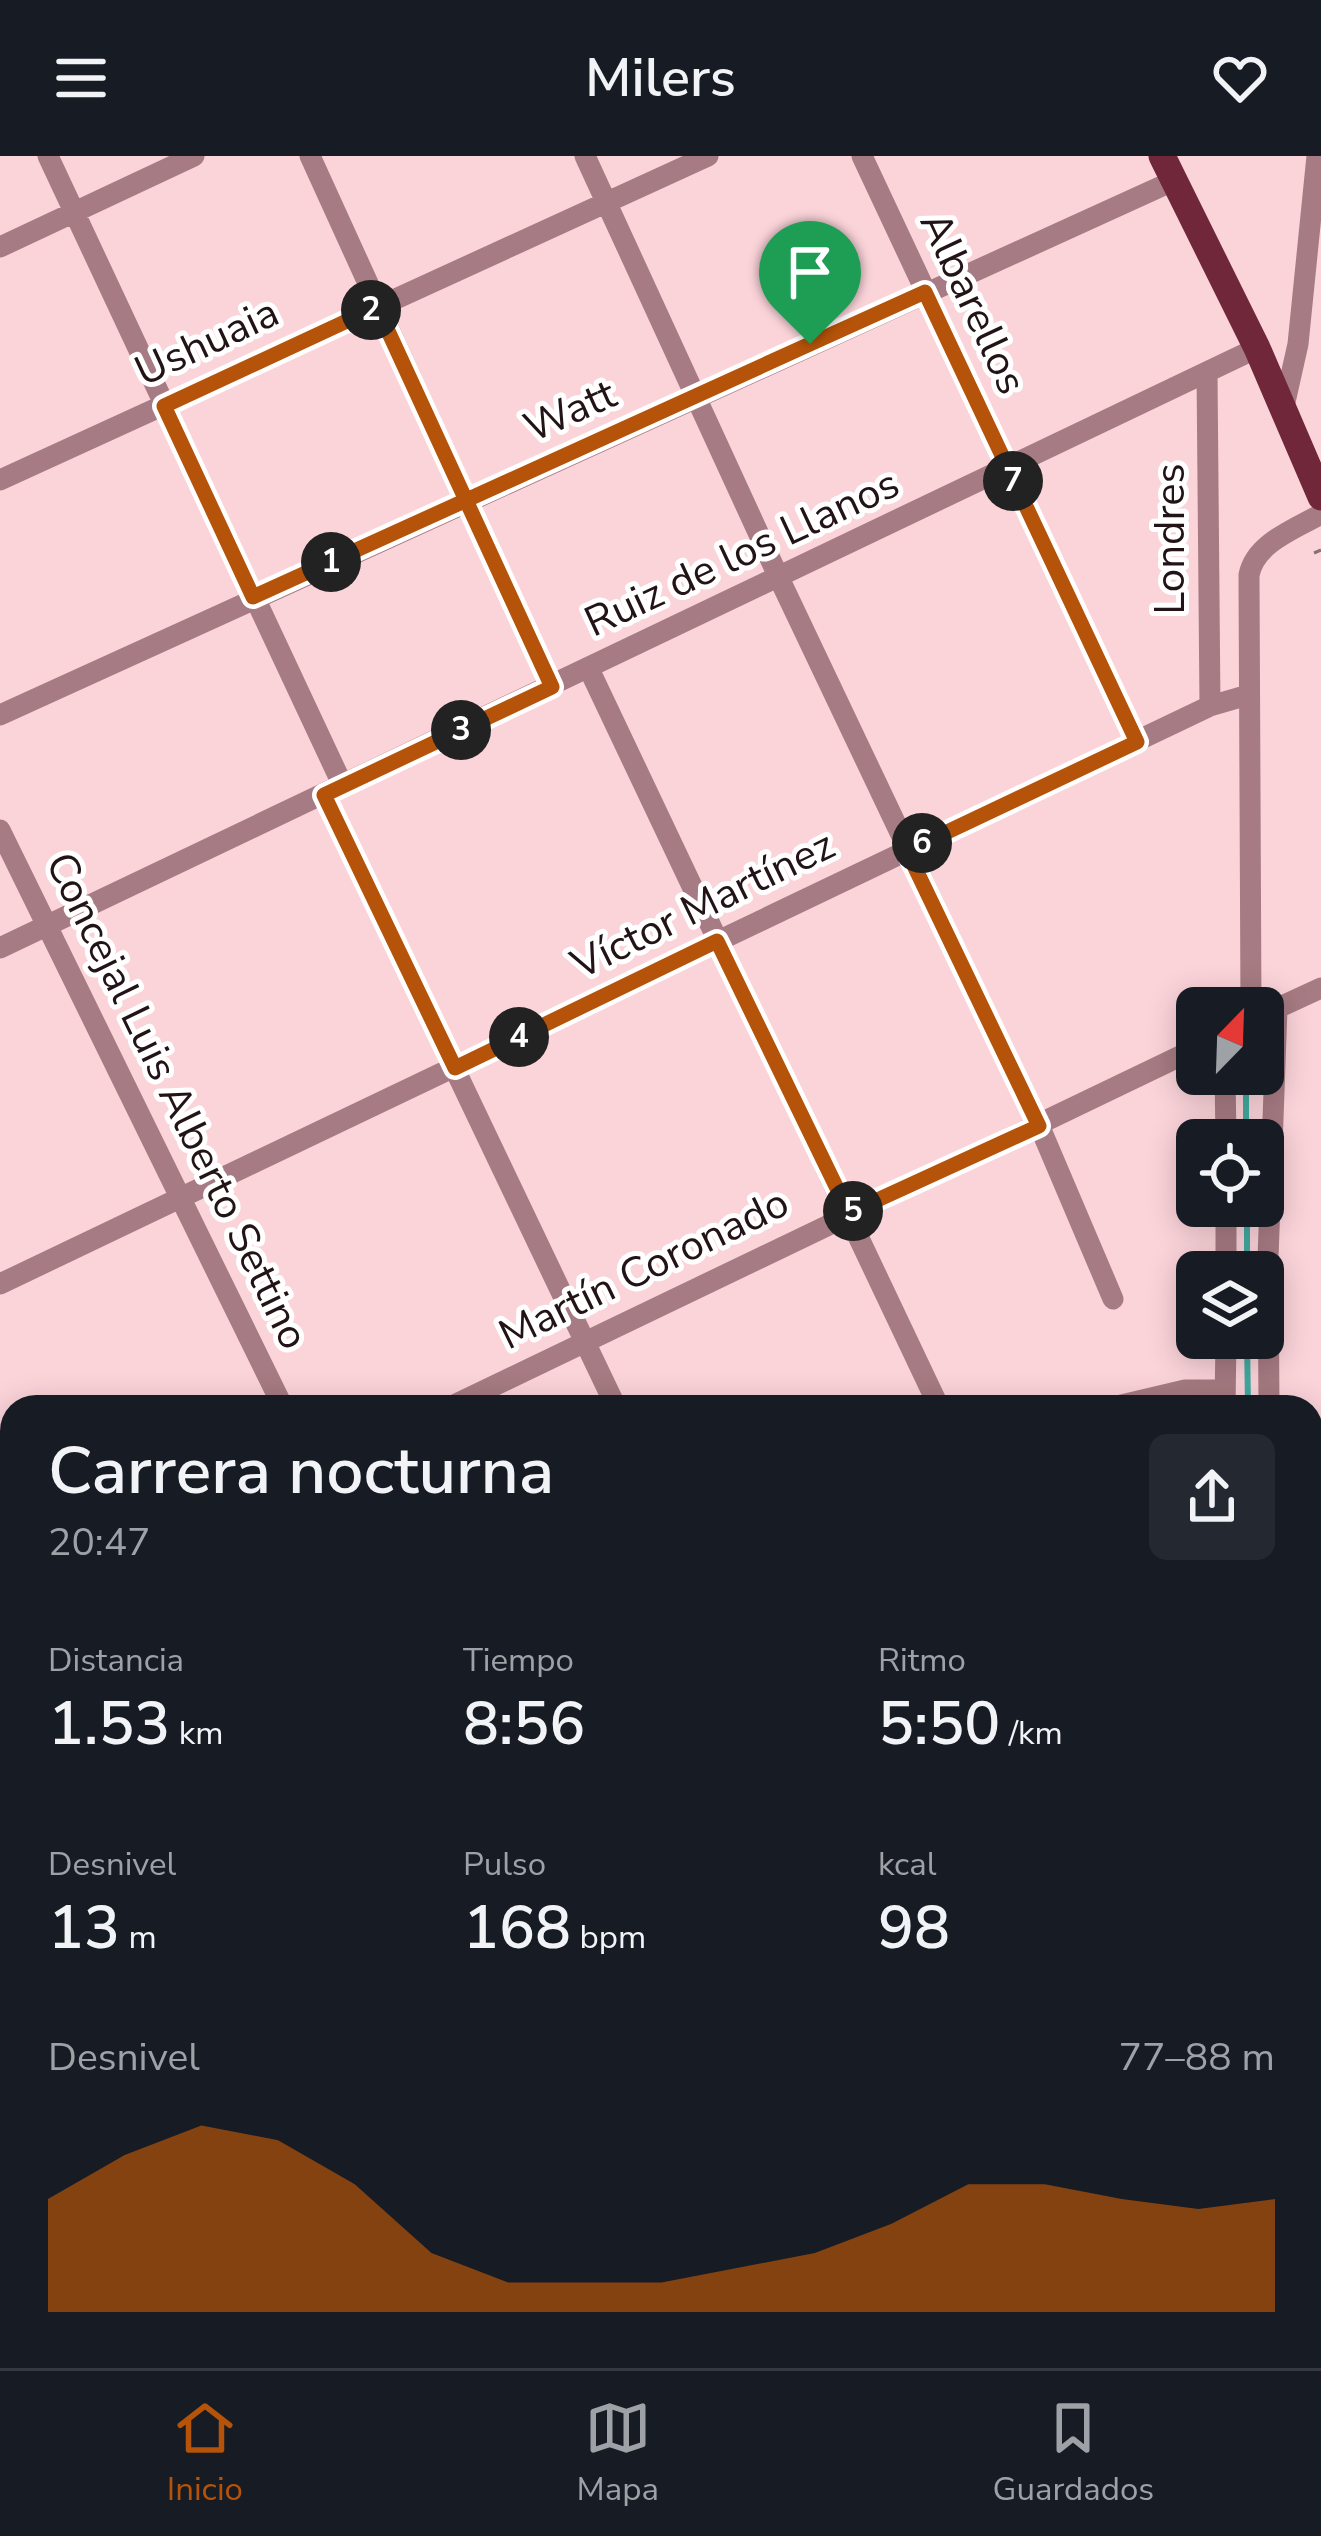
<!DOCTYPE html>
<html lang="es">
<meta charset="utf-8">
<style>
:root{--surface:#171b24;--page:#242831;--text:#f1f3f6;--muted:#9ea1a6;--line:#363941;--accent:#b45309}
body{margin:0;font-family:"Nunito Sans",sans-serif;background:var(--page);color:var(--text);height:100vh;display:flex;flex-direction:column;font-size:45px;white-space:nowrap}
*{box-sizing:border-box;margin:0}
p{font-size:39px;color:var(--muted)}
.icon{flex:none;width:66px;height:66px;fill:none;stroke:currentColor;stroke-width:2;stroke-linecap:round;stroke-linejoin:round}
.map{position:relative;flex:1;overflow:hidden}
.panel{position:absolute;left:0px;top:1239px;width:1323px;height:975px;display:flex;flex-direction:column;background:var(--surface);border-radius:36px 36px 0 0;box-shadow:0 6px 30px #0003}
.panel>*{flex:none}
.needle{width:78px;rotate:23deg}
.fabs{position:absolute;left:1176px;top:831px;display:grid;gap:24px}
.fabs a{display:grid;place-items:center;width:108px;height:108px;border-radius:18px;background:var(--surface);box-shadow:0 6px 30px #0003;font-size:60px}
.pin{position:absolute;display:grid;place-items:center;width:102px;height:102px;color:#fff;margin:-123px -51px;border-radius:50% 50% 50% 0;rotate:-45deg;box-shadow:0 0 12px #0007}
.pin .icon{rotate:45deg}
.km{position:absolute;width:60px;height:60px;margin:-30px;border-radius:50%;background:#222;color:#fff;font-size:33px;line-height:60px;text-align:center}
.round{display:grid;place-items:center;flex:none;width:126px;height:126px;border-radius:18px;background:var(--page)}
.overview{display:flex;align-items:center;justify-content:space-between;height:204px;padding:0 48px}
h1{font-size:66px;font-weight:600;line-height:90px}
.metrics{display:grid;grid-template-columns:repeat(3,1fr);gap:18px;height:204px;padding:12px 48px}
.metrics div{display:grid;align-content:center}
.metrics b{font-size:60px;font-weight:600}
.metrics small{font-size:33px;font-weight:400}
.metrics p{font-size:33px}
.chart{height:336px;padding:24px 48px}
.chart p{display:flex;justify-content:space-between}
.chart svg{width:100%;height:216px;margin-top:12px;fill:var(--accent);opacity:.7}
header{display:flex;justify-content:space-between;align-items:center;height:156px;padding:0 48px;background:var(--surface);font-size:54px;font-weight:600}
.tabs{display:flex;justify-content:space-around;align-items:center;height:168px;border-top:3px solid var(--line);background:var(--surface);font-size:33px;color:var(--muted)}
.tabs a{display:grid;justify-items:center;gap:6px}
.tabs .current{color:var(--accent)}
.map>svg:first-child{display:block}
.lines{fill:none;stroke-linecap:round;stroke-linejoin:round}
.stream{stroke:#42aba0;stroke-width:6}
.path{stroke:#8a7074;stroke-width:3;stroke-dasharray:12 6;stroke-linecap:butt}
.minor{stroke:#a77b83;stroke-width:21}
.major{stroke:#6f2739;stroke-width:27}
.route-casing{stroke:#fff;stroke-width:24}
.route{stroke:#b45309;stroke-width:15}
.labels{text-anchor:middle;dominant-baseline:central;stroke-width:10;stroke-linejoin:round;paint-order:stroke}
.street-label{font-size:42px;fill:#211316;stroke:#fff}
</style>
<header><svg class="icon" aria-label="menu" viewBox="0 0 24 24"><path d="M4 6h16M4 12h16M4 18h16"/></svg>Milers<svg class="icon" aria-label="heart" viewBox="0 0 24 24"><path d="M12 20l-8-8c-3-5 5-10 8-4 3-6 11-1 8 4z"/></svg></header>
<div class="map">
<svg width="1321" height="2212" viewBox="0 0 1321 2212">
<rect width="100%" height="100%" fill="#fbd4da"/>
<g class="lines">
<path class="stream" d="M1246,918V984
M1247,1050V1116
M1247,1182L1248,1251
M1048,2212L1049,2202"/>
<path class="path" d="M1314,397L1321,394"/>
<path class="minor" d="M48,0L343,630
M310,0L552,531
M585,0L779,422L1039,969L1113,1143
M862,0L1137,586
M0,91L194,0
M1207,216L1210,550
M1283,255L1298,188L1317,0
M0,324L708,0
M589,513L939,1251
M0,559L1173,25
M324,639L616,1251
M0,674L283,1251
M0,792L1257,192
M1251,852L1249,419C1255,387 1295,373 1321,358
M1269,856L1321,832
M1225,918L1226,984
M1226,1050V1116
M0,1128L1210,550L1248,539
M450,1251L1197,892
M1113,1251L1185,1234H1223
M1225,1251L1226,1182
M1269,1251L1268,1102L1277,852
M1311,1403L1321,1417
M0,1430L12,1455
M1311,1443L1321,1439
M1311,1759L1321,1754
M0,1781L12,1775
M0,2001L12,1995
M1311,2022L1321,2018
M1311,2108L1321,2130
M732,2202L737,2212
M11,2212L32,2202
M389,2212L411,2202
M942,2212L963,2202
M1021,2212L1022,2202
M1083,2212L1084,2202"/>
<path class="major" d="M1162,0L1257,192L1321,341"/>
</g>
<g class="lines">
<defs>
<path id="route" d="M810,188L253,441L164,250L377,151L552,531L324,639L455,912L717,785L849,1057L1039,970L907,695L1137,586L925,136L810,188"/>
</defs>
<use href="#route" class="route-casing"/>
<use href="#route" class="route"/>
</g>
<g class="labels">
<g class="street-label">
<text transform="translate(973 147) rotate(65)">Albarellos</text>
<text transform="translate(207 186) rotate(-25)">Ushuaia</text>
<text transform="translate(570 255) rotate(-24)">Watt</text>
<text transform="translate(1170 383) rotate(-90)">Londres</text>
<text transform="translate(742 397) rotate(-25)">Ruiz de los Llanos</text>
<text transform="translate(703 749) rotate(-26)">Víctor Martínez</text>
<text transform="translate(177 945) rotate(64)">Concejal Luis Alberto Settino</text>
<text transform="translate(644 1113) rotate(-26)">Martín Coronado</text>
</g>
</g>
</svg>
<div class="fabs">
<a><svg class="needle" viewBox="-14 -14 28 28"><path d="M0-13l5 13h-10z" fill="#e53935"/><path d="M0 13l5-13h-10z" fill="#9ea1a6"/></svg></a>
<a><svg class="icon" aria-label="locate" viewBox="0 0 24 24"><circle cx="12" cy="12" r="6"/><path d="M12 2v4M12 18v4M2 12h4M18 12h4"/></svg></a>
<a><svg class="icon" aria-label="layers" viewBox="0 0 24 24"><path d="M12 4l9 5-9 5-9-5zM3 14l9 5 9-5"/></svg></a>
</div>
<div class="pin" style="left:810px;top:188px;background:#1e9e55"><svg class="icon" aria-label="arrive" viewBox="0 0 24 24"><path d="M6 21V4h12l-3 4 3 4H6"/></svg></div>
<b class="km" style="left:331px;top:406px">1</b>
<b class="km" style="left:371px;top:154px">2</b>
<b class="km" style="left:461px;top:574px">3</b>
<b class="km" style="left:519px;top:881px">4</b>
<b class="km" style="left:853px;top:1055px">5</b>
<b class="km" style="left:922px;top:687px">6</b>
<b class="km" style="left:1013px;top:325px">7</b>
<section class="panel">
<div class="overview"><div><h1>Carrera nocturna</h1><p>20:47</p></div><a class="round"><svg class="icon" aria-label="share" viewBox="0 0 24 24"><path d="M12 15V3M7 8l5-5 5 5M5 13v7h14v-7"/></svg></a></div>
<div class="metrics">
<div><p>Distancia</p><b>1.53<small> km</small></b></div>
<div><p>Tiempo</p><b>8:56</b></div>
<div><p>Ritmo</p><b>5:50<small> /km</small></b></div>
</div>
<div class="metrics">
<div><p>Desnivel</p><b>13<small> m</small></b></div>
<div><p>Pulso</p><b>168<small> bpm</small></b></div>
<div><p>kcal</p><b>98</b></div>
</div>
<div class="chart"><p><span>Desnivel</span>77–88 m</p>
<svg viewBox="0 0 160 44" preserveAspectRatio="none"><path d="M0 44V21L10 12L20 6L30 9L40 18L50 32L60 38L70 38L80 38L90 35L100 32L110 26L120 18L130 18L140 21L150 23L160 21V44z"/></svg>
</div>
</section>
</div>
<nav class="tabs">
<a class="current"><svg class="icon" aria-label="home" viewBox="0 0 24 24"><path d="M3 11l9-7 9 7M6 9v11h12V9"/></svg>Inicio</a>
<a><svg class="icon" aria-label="map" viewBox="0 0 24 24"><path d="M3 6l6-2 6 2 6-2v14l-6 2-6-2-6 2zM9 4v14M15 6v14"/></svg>Mapa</a>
<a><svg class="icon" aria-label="saved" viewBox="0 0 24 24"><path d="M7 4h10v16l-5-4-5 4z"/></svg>Guardados</a>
</nav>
